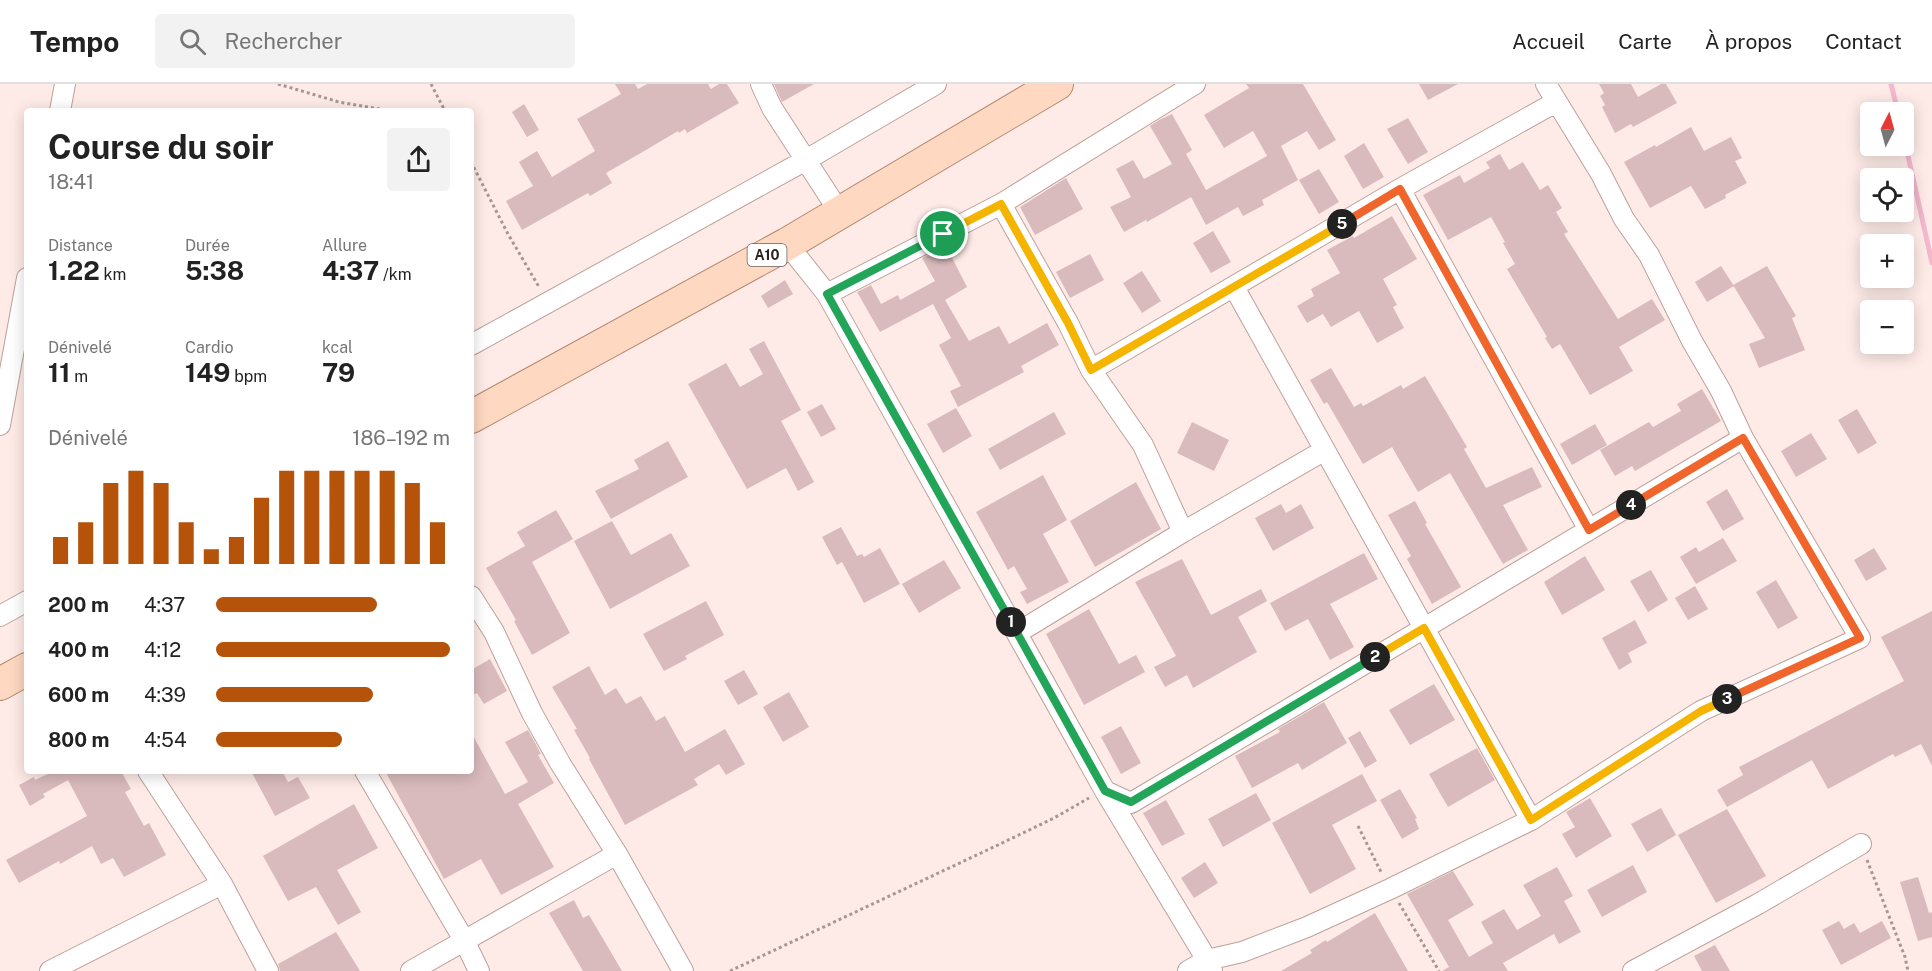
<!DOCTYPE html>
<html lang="fr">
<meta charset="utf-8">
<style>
:root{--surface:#fff;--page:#f2f2f2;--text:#222;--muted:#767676;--line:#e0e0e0;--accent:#b45309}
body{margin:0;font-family:"Public Sans",sans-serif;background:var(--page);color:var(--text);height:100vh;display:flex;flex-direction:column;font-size:22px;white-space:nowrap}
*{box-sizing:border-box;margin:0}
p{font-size:20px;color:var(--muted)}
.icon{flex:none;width:33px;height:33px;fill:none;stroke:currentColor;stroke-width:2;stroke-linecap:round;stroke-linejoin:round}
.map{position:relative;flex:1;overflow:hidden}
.panel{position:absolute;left:24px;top:24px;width:450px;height:666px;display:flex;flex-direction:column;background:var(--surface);border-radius:6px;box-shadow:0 3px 15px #0003}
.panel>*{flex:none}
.needle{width:39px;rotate:6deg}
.tools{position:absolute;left:1860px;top:18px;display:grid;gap:12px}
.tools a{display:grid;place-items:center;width:54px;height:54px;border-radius:6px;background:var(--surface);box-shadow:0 3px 15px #0003;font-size:30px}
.pin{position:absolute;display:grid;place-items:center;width:51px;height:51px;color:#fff;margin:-26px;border:3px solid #fff;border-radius:50%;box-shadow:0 2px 6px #0007}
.km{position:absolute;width:30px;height:30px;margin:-15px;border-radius:50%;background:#222;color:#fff;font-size:16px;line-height:30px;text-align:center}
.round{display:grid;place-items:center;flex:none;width:63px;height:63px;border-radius:6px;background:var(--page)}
.summary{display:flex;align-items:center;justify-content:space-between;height:102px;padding:0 24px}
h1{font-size:33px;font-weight:700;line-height:45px}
.stats{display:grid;grid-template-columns:repeat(3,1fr);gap:9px;height:102px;padding:6px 24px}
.stats div{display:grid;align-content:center}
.stats b{font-size:26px;font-weight:700}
.stats small{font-size:16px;font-weight:400}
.stats p{font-size:16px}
.chart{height:168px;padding:12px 24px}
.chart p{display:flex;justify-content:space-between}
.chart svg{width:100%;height:108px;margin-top:6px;stroke:var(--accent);stroke-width:6}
ul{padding:0 24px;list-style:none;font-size:20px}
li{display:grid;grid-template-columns:96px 72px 1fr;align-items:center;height:45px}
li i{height:15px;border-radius:8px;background:var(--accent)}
header{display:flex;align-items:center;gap:36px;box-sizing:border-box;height:84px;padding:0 30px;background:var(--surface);border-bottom:2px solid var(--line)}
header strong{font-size:28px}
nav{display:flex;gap:33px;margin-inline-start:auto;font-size:21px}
.search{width:420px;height:54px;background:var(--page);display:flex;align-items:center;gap:15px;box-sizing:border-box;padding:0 21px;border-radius:6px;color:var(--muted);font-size:22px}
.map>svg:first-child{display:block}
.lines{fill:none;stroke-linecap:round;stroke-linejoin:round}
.stream{stroke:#f3b7ce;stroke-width:5}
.building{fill:#dabbbd}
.minor-casing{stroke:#bea09a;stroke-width:22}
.primary-casing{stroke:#b4876d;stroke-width:34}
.path{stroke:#a79794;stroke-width:3;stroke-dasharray:3 3;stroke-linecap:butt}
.minor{stroke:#fff;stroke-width:20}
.primary{stroke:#fed8c1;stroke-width:32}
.split-1-casing{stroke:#fff;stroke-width:12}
.split-2-casing{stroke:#fff;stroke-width:12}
.split-3-casing{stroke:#fff;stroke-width:12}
.split-4-casing{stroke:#fff;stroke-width:12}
.split-5-casing{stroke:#fff;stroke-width:12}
.split-6-casing{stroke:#fff;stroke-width:12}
.split-1{stroke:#22a559;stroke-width:8}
.split-2{stroke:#22a559;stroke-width:8}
.split-3{stroke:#f5b400;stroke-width:8}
.split-4{stroke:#f0652b;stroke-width:8}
.split-5{stroke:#f0652b;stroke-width:8}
.split-6{stroke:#f5b400;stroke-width:8}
.labels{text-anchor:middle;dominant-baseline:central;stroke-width:6;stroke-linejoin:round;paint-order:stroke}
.shield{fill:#fff;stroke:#6b6361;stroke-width:1.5}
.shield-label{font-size:14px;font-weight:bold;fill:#2b201d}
</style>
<header>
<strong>Tempo</strong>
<div class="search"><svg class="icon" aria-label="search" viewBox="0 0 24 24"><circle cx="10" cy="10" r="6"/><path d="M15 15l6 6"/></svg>Rechercher</div>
<nav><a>Accueil</a><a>Carte</a><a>À propos</a><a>Contact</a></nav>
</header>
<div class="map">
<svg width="1932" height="887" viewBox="0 0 1932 887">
<rect width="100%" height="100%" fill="#feebe7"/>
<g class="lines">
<path class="stream" d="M1891,0L1898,28
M1904,54L1932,179"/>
</g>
<path class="building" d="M615,0H635L638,5L647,0H708L711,5L719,0H727L739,19L687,49L685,45L679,49L678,47L646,66L606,89L612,99L590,112L588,109L522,146L506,117L533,102L519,78L537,67L552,93L595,67L577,35L621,10Z
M774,0H814L782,18Z
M1246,0H1303L1336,56L1319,66L1307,47L1281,62L1298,96L1262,116L1264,121L1243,132L1238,123L1206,141L1191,113L1147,138L1146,136L1124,148L1110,123L1131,113L1116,85L1133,76L1144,95L1172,80L1150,42L1159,36L1172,30L1192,66L1186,70L1206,106L1267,72L1253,47L1224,64L1204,31L1249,4Z
M1419,0H1458L1428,16Z
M1599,0H1631L1638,13L1661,0H1666L1677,19L1633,43L1631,40L1615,49L1602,23L1605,21L1600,12L1604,9Z
M524,20L539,46L527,53L512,28Z
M1408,34L1428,68L1408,80L1387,45Z
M1691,43L1704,67L1731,53L1742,74L1735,77L1747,99L1725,111L1726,114L1705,125L1691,102L1650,124L1624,78L1655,61L1656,63Z
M1364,59L1384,93L1363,105L1344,72Z
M1500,70L1509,86L1523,78L1540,106L1548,101L1562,124L1556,128L1568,148L1564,150L1618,235L1652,215L1665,236L1619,263L1633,287L1590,311L1560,260L1552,265L1545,254L1547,253L1507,185L1515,180L1503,159L1505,158L1491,133L1448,156L1423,111L1460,91L1464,99L1490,84L1486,78Z
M1319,85L1339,118L1319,130L1299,96Z
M1066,94L1083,125L1035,151L1020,123Z
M1392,132L1417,175L1383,195L1397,221L1393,223L1404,244L1377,259L1359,227L1331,243L1323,230L1307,239L1297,222L1314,212L1311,205L1340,189L1327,166L1353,152L1354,154Z
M1213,147L1231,178L1211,189L1193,159Z
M946,162L967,203L945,216L969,257L999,242L1009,260L1047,239L1059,261L1021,282L1024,288L958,323L950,307L961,302L939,261L951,254L933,220L880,248L857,208L871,201L881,220L898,211L900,216L935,197L922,174Z
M1090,170L1104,196L1070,214L1056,188Z
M1721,182L1734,202L1707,218L1695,198Z
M1767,182L1796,232L1792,234L1805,266L1759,284L1749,260L1765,254L1733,201Z
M1142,187L1161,217L1142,229L1123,199Z
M785,196L793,210L768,224L761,212Z
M764,257L801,326L781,337L814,398L798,407L786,384L747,405L688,300L726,279L740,303L763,290L749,265Z
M1331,284L1354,323L1361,319L1363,322L1401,301L1403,305L1425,292L1467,363L1464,365L1486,404L1532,383L1542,403L1503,421L1528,466L1503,480L1450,389L1418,408L1392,363L1363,380L1327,318L1324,320L1310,296Z
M1702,305L1721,337L1635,387L1632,382L1615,392L1600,366L1649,338L1653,343L1681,327L1677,320Z
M822,320L836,345L821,353L807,328Z
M956,324L972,352L943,369L927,340Z
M1857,325L1877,359L1858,370L1838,336Z
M1054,328L1066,350L1000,386L988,365Z
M1192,338L1229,356L1214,387L1177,369Z
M1595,340L1607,361L1572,381L1560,360Z
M1811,349L1827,375L1796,393L1781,367Z
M668,357L688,393L611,435L595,407L639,385L634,376Z
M1043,391L1067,436L1043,450L1069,498L1027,520L1020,508L1027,505L1014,482L1008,486L976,428Z
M1136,398L1161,445L1095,483L1070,437Z
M1727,405L1744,435L1723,447L1706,418Z
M1415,417L1427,439L1425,440L1461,503L1432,520L1407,475L1411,472L1388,431Z
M1281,420L1286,429L1301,420L1314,444L1273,467L1255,434Z
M556,426L573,455L532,478L570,549L532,571L514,537L516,536L486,484L525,462L517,448Z
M612,437L631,471L671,449L690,482L610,525L574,457Z
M841,443L857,472L862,470L864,473L880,464L900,500L864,519L842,478L837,481L822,453Z
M1723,454L1737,477L1696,500L1680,473L1696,463L1699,468Z
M1874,464L1887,485L1866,497L1854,476Z
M1364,469L1378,495L1330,520L1354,563L1330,576L1308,535L1285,547L1270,519Z
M1585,472L1605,506L1562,531L1544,498Z
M1182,475L1211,531L1261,505L1267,517L1238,533L1257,568L1193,604L1187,591L1165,603L1154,583L1176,572L1135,498Z
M944,476L961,504L919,529L902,500Z
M1651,486L1668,516L1648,528L1630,497Z
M1776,496L1798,534L1778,545L1756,508Z
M1695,502L1708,525L1688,536L1675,514Z
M706,517L724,551L685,572L687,575L664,587L643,550Z
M1089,525L1119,580L1136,571L1145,588L1084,621L1046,550Z
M1932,527V682L1921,660L1895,673L1893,670L1828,705L1812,676L1727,723L1717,706L1743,691L1739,683L1904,597L1881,553Z
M1635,536L1647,559L1628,569L1632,578L1619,586L1602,554Z
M490,575L507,607L484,620L477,609L471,612V586Z
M589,582L605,611L616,604L626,620L641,612L656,637L665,632L685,668L725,645L745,680L726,691L719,680L694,695L698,701L625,741L589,675L590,674L574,646L577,645L552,603Z
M744,586L758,610L738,621L724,597Z
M1434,600L1455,636L1410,661L1389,626Z
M789,608L809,643L783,658L763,623Z
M1324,618L1347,659L1302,686L1298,679L1252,704L1235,672L1280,648L1278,645Z
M1121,642L1141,679L1121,690L1101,653Z
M528,646L541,670L538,671L554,699L518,720L554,783L501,811L481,775L444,795L385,687H471V648L505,710L528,698L505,658Z
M1360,647L1377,677L1365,684L1348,654Z
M1477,664L1495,696L1448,723L1429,690Z
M54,687H121L131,705L125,708L144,742L149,739L166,771L124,793L113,774L101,780L92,762L60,780L59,777L19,799L6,776L87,732L68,696L43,710L45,713L30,722L19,701L34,693L35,696Z
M251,687H282L288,698L298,693L310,714L275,732Z
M1362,690L1377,717L1332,741L1356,785L1310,810L1272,739Z
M1400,705L1417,734L1415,735L1419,745L1402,755L1380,716Z
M1256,709L1271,736L1223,763L1208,735Z
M1590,714L1612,752L1576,774L1562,750L1575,743L1566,728Z
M1166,716L1185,750L1162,762L1143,729Z
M354,720L378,764L337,786L361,828L338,841L316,803L288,817L263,772Z
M1661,724L1676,751L1647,768L1631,740Z
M1727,725L1766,792L1716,819L1678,751Z
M1205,778L1218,799L1194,814L1181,794Z
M1633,781L1647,808L1602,833L1587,806Z
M1557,783L1573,812L1564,817L1581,848L1559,860L1554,850L1503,879L1508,887H1442L1449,883L1407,810L1453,787L1474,821L1448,836L1469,873L1493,859L1481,838L1504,825L1517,846L1541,832L1523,801Z
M1918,793L1929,829L1932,828V853L1918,857L1900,798Z
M574,816L583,834L589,831L622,887H583L549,829Z
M1375,829L1408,887H1281L1312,869L1310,866L1326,856L1327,858Z
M1839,837L1844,845L1854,839L1860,849L1882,837L1891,854L1841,881L1822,846Z
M336,848L360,887H280L278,880Z
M1715,861L1730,887H1702L1694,872Z"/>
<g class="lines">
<defs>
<path id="minor" d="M761,0L772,24L840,129
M1546,0L1601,90L1624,135L1649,171L1692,257L1721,307L1743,354
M60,27L65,0
M1400,105L1589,446
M1001,120L1068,239L1091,286L1143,361L1183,448
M787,160L827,210L1105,707L1207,876L1242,868L1307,843L1390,805L1531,736L1701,627L1860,554L1743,354L1131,719L1105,707
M1234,203L1531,736
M827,210L1001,120L1195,0
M471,261L806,76L936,0
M1091,286L1400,105L1556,18
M0,341L27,194
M471,512L494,548L532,629L560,679L617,770L683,887
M0,532L27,517
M1017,549L1183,448L1325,366
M148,687L222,800L268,887
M365,687L464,856L479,887
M50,887L222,800
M411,887L617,770
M1188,887L1207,876L1212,887
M1633,887L1758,820L1861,760"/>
<path id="primary" d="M471,333L787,160L1057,0
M0,600L27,585"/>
</defs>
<use href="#minor" class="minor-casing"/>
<use href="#primary" class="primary-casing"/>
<path class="path" d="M278,0L339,18L391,27
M431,0L445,27
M471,78L508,150L539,203
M1358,742L1382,790
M1867,776L1905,873L1908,887
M1399,819L1439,887
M730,887L998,761L1054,734L1089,714"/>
<use href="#minor" class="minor"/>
<use href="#primary" class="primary"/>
</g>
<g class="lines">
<defs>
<path id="split-1" d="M943,150L827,210L1011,538"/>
<path id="split-2" d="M1011,538L1105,707L1131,718L1375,573"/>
<path id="split-3" d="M1375,573L1424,544L1531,736L1701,627L1727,615"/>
<path id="split-4" d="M1631,421L1743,354L1860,554L1727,615"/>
<path id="split-5" d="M1342,140L1400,105L1589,446L1631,421"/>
<path id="split-6" d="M943,150L1001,120L1068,239L1091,286L1342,140"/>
</defs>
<use href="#split-1" class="split-1-casing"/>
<use href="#split-2" class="split-2-casing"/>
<use href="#split-3" class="split-3-casing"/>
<use href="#split-4" class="split-4-casing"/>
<use href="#split-5" class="split-5-casing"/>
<use href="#split-6" class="split-6-casing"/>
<use href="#split-1" class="split-1"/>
<use href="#split-2" class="split-2"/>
<use href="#split-3" class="split-3"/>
<use href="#split-4" class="split-4"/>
<use href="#split-5" class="split-5"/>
<use href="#split-6" class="split-6"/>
</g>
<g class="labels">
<rect class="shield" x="747.5" y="160" width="39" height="22" rx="4.5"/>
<g class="shield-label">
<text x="767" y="171">A10</text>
</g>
</g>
</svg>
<div class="tools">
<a><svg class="needle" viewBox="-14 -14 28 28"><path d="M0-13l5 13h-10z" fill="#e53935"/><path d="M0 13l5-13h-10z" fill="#767676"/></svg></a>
<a><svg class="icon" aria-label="locate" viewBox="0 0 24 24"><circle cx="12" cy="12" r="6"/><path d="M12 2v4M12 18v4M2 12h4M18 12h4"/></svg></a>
<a>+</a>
<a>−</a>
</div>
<div class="pin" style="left:943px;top:150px;background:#1e9e55"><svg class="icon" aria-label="arrive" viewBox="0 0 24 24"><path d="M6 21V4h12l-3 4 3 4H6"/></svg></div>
<b class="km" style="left:1011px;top:538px">1</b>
<b class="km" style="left:1375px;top:573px">2</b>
<b class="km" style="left:1727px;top:615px">3</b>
<b class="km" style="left:1631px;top:421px">4</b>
<b class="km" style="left:1342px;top:140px">5</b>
<section class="panel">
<div class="summary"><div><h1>Course du soir</h1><p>18:41</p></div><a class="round"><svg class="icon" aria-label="share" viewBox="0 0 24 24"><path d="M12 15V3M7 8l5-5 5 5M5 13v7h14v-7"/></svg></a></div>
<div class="stats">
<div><p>Distance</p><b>1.22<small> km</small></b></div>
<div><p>Durée</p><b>5:38</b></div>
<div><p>Allure</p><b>4:37<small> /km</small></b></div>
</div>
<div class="stats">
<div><p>Dénivelé</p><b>11<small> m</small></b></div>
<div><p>Cardio</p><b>149<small> bpm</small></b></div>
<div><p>kcal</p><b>79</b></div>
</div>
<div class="chart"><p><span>Dénivelé</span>186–192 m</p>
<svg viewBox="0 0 160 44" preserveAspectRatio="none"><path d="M5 44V33M15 44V27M25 44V11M35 44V6M45 44V11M55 44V27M65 44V38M75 44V33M85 44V17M95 44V6M105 44V6M115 44V6M125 44V6M135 44V6M145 44V11M155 44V27"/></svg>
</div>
<ul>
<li><b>200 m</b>4:37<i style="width:69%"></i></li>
<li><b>400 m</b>4:12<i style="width:100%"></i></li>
<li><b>600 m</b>4:39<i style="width:67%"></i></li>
<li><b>800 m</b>4:54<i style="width:54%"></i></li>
</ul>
</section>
</div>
